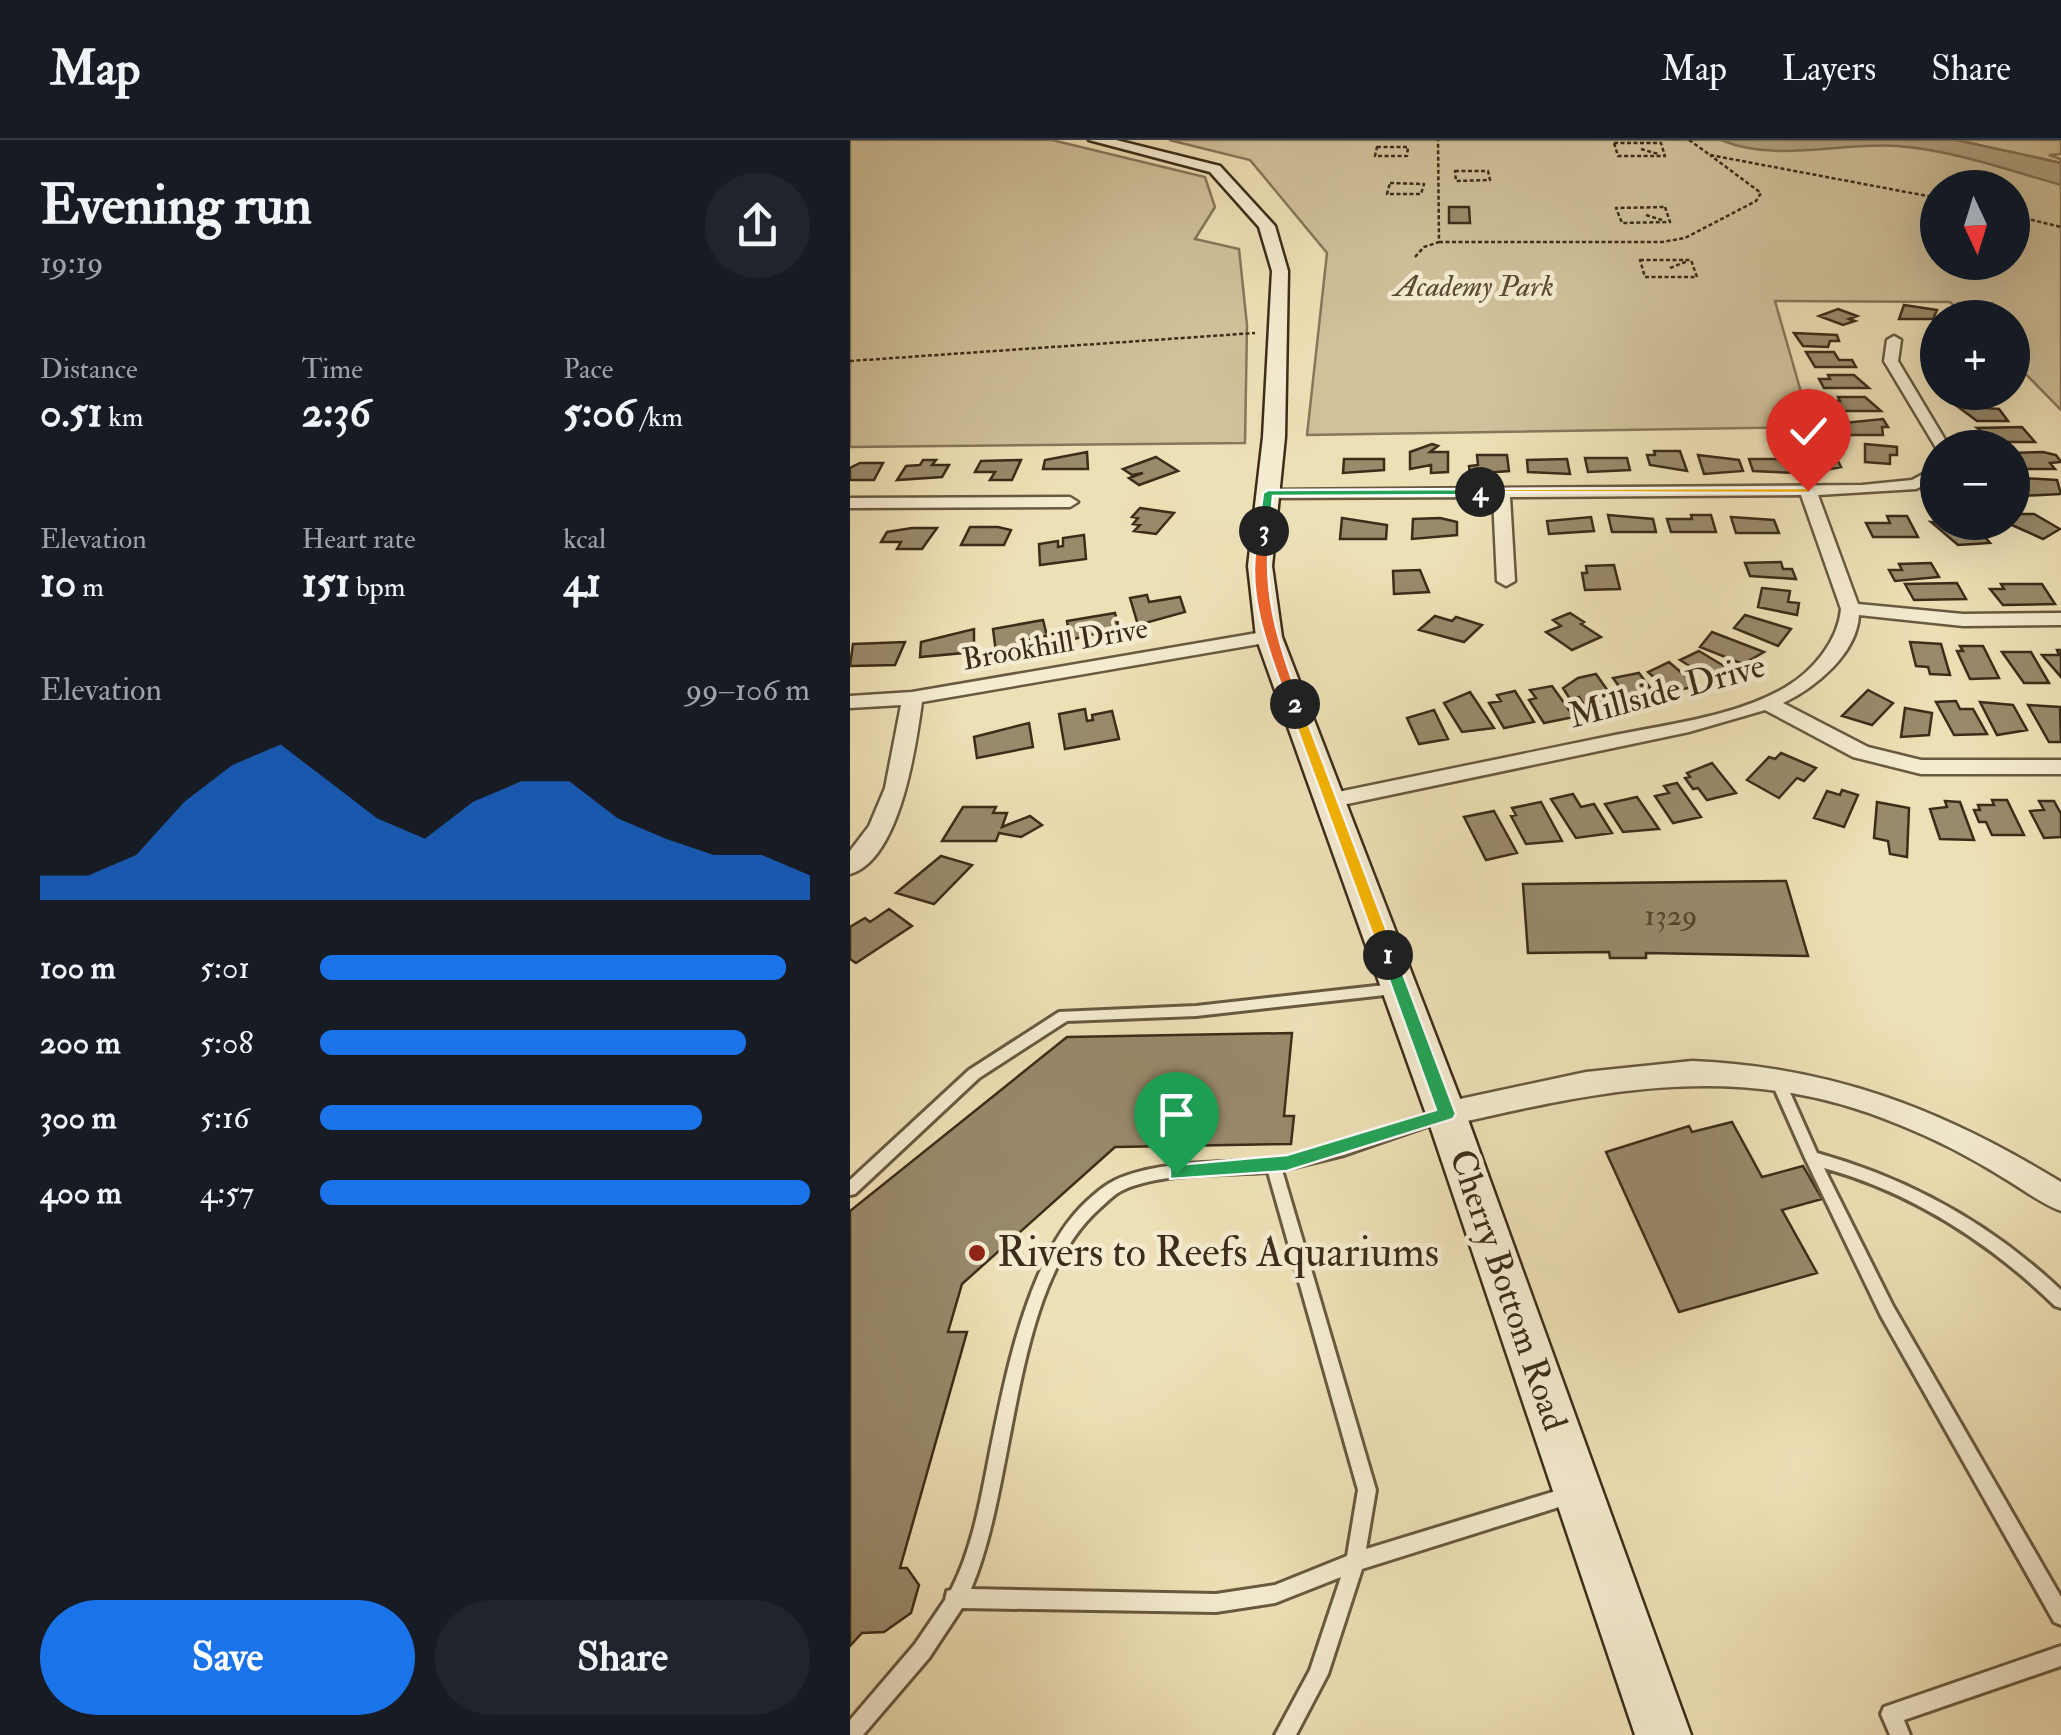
<!DOCTYPE html>
<meta charset="utf-8">
<style>
:root{--surface:#171b24;--page:#20242c;--text:#f1f3f6;--muted:#9ea1a6;--line:#363941;--accent:#1a73e8}
body{margin:0;font-family:"IM FELL Double Pica",serif;background:var(--page);color:var(--text);height:100vh;display:flex;flex-direction:column;font-size:38px;white-space:nowrap}
*{box-sizing:border-box;margin:0}
p{font-size:32px;color:var(--muted)}
.icon{flex:none;width:55px;height:55px;fill:none;stroke:currentColor;stroke-width:2;stroke-linecap:round;stroke-linejoin:round}
.map{position:relative;flex:1;overflow:hidden}
.panel{display:flex;flex-direction:column;background:var(--surface);width:850px}
.panel>*{flex:none}
.needle{width:65px;rotate:176deg}
.fabs{position:absolute;left:1070px;top:30px;display:grid;gap:20px}
.fabs a{display:grid;place-items:center;width:110px;height:110px;border-radius:50%;background:var(--surface);box-shadow:0 10px 40px #0002;font-size:50px}
.pin{position:absolute;display:grid;place-items:center;width:85px;height:85px;color:#fff;margin:-102px -42px;border-radius:50% 50% 50% 0;rotate:-45deg;box-shadow:0 0 10px #0007}
.pin .icon{rotate:45deg}
.km{position:absolute;width:50px;height:50px;margin:-25px;border-radius:50%;background:#222;color:#fff;font-size:28px;line-height:50px;text-align:center}
.round{display:grid;place-items:center;flex:none;width:105px;height:105px;border-radius:52px;background:var(--page)}
.head{display:flex;align-items:center;justify-content:space-between;height:170px;padding:0 40px}
h1{font-size:55px;font-weight:700;line-height:75px}
.stats{display:grid;grid-template-columns:repeat(3,1fr);gap:15px;height:170px;padding:10px 40px}
.stats div{display:grid;align-content:center}
.stats b{font-size:42px;font-weight:700}
.stats small{font-size:28px;font-weight:400}
.stats p{font-size:28px}
.chart{height:280px;padding:20px 40px}
.chart p{display:flex;justify-content:space-between}
.chart svg{width:100%;height:180px;margin-top:10px;fill:var(--accent);opacity:.7}
.button{display:flex;gap:20px;margin-top:auto;padding:20px 40px}
.button a{flex:1;height:115px;border-radius:60px;background:var(--accent);color:#fff;font-size:40px;font-weight:700;line-height:115px;text-align:center}
.button a+a{background:var(--page);color:var(--text)}
ul{padding:0 40px;list-style:none;font-size:32px}
li{display:grid;grid-template-columns:160px 120px 1fr;align-items:center;height:75px}
li i{height:25px;border-radius:12px;background:var(--accent)}
header{display:flex;align-items:center;gap:60px;box-sizing:border-box;height:140px;padding:0 50px;background:var(--surface);border-bottom:2px solid var(--line)}
header strong{font-size:48px}
nav{display:flex;gap:55px;margin-inline-start:auto;font-size:35px}
main{display:flex;flex:1;min-height:0}
.map>svg:first-child{display:block}
.green{fill:#d0c19b;stroke:#86765a;stroke-width:2.5;fill-rule:evenodd}
.water{fill:#b1a381;stroke:#827357;stroke-width:2.5}
.building{fill:#998a6b;stroke:#3c2c19;stroke-width:2.5}
.lines{fill:none;stroke-linecap:round;stroke-linejoin:round}
.lane-casing{stroke:#685940;stroke-width:6}
.street-casing{stroke:#685940;stroke-width:5}
.secondary-casing{stroke:#3c2c19;stroke-width:5}
.path{stroke:#3c2c19;stroke-width:2.5;stroke-dasharray:4 2.5;stroke-linecap:butt}
.lane{fill:#f4ebd0;fill-rule:evenodd}
.street{fill:#f4ebd0;fill-rule:evenodd}
.secondary{fill:#f4ebd0;fill-rule:evenodd}
.split-1{fill:#22a559;stroke:#fff;stroke-width:2.5}
.split-2{fill:#f5b400;stroke:#fff;stroke-width:2.5}
.split-3{fill:#f0652b;stroke:#fff;stroke-width:2.5}
.split-4{fill:#22a559;stroke:#fff;stroke-width:2.5}
.split-5{fill:#f5b400;stroke:#fff;stroke-width:2.5}
.poi-dot{fill:#8f2418;stroke:#f4ebd0;stroke-width:4}
.labels{text-anchor:middle;dominant-baseline:central;stroke-width:9;stroke-linejoin:round;paint-order:stroke}
.far-park-label{font-size:30px;font-style:italic;fill:#5a4a33;stroke:#f4ebd0}
.far-street-label{font-size:30px;fill:#3c2c19;stroke:#f4ebd0}
.number-label{font-size:30px;fill:#53442e}
.street-label{font-size:35px;fill:#3c2c19;stroke:#f4ebd0}
.near-poi-label{font-size:42px;fill:#3c2c19;stroke:#f4ebd0;text-anchor:start}
</style>
<header>
<strong>Map</strong>
<nav><a>Map</a><a>Layers</a><a>Share</a></nav>
</header>
<main>
<section class="panel">
<div class="head"><div><h1>Evening run</h1><p>19:19</p></div><a class="round"><svg class="icon" aria-label="share" viewBox="0 0 24 24"><path d="M12 15V3M7 8l5-5 5 5M5 13v7h14v-7"/></svg></a></div>
<div class="stats">
<div><p>Distance</p><b>0.51<small> km</small></b></div>
<div><p>Time</p><b>2:36</b></div>
<div><p>Pace</p><b>5:06<small> /km</small></b></div>
</div>
<div class="stats">
<div><p>Elevation</p><b>10<small> m</small></b></div>
<div><p>Heart rate</p><b>151<small> bpm</small></b></div>
<div><p>kcal</p><b>41</b></div>
</div>
<div class="chart"><p><span>Elevation</span>99–106 m</p>
<svg viewBox="0 0 160 44" preserveAspectRatio="none"><path d="M0 44V38L10 38L20 33L30 20L40 11L50 6L60 15L70 24L80 29L90 20L100 15L110 15L120 24L130 29L140 33L150 33L160 38V44z"/></svg>
</div>
<ul>
<li><b>100 m</b>5:01<i style="width:95%"></i></li>
<li><b>200 m</b>5:08<i style="width:87%"></i></li>
<li><b>300 m</b>5:16<i style="width:78%"></i></li>
<li><b>400 m</b>4:57<i style="width:100%"></i></li>
</ul>
<div class="button"><a>Save</a><a>Share</a></div>
</section>
<div class="map">
<svg width="1211" height="1595" viewBox="0 0 1211 1595">
<rect width="100%" height="100%" fill="#eee0b6"/>
<filter id="stains"><feTurbulence type="fractalNoise" baseFrequency=".002" numOctaves="4"/><feColorMatrix values="0 0 0 0 .2 0 0 0 0 .09 0 0 0 0 .02 0 0 0 .5 -.17"/></filter>
<radialGradient id="worn" r=".72"><stop offset=".6" stop-color="#630" stop-opacity="0"/><stop offset="1" stop-color="#630" stop-opacity=".3"/></radialGradient>
<path class="green" d="M0,0H202L355,37L365,67L345,99L389,109L397,185L395,303L0,307Z
M319,0H1031L1211,29V270L1163,221L1162,178L1117,177L1100,162L925,161L961,287L457,295L477,113L400,20ZM1088,48H1162V122H1088Z
M1106,0H1211V14L1199,15L1211,19V23Z"/>
<path class="water" d="M871,0H1106L1211,23V45C1158,30 1102,10 1047,6C989,2 926,23 871,0Z"/>
<path class="building" d="M599,67H619L620,83H599Z
M1054,165L1087,170L1083,179H1049Z
M988,169L1007,176L999,179L1005,181L993,185L969,176Z
M944,193L987,195L989,201H980L978,207L953,206Z
M956,212H984L989,220H1002L1006,227H965Z
M978,235H1004L1019,248H974L969,239H980Z
M1102,252H1144L1147,257L1121,261Z
M988,257H1015L1031,271H986L980,261H990Z
M1107,266L1149,269L1158,281H1127Z
M1033,279L1038,287H1032L1033,295H1000L993,283Z
M1172,287L1185,302H1145L1127,288Z
M582,304L588,306L580,312H598V332L581,333V325L560,329V312Z
M1015,304L1047,307V315H1040V324L1015,322Z
M804,311H830L837,331L800,325L797,315H805Z
M237,312L238,329H193L195,320Z
M1193,312L1206,315L1211,322L1200,323L1205,329H1173L1162,321V313Z
M953,313H984L991,327L959,333Z
M627,315H657L659,331L620,334L619,326L628,325Z
M848,315L889,320L893,331L854,334Z
M306,317L328,331L289,345L279,338L293,333L282,335L273,329Z
M735,318H777L780,330L738,332Z
M494,319H534V330L493,333Z
M717,319L720,334L678,332L677,320Z
M899,319H941L947,333L903,331Z
M73,320H86L82,325H99L92,337L47,340L56,326L70,325Z
M171,320L162,340H140L145,332H125L131,321Z
M10,323H33L24,340H0V328Z
M1171,338L1207,340L1211,354L1171,356L1164,341L1173,342Z
M290,368L324,373L306,394L284,391L290,385L283,384L288,378L282,377Z
M1162,374H1184L1210,389L1193,399L1155,382H1162Z
M758,375L803,379L806,392H762Z
M841,375H861L866,392H821L817,379H842Z
M1037,376H1057L1068,397H1023L1016,383H1040Z
M741,377L744,391L699,394L697,381Z
M881,377L924,380L929,393H886Z
M492,378L537,385L536,399H490Z
M590,378L607,382V395L562,399L563,379Z
M1081,382L1124,384L1140,403L1108,405Z
M120,387H148L161,390L154,405H111Z
M62,388H87L72,409H47L51,402H31L37,392Z
M234,395L236,419L190,425L189,404L208,401V407L213,406V398Z
M931,422L933,429H942L946,439L900,436L895,423Z
M1081,423L1089,437L1045,441L1039,430H1052L1049,424Z
M764,425L770,449L735,450L732,433H737L736,426Z
M570,430L579,452L544,454L543,431Z
M1107,443L1116,459L1064,460L1055,444Z
M1151,444H1192L1205,464L1153,465L1140,449H1154Z
M912,448L940,451L938,462L949,463L947,475L908,467Z
M297,455L299,462L330,457L335,472L288,485L280,458Z
M265,473L269,488L220,500L217,481Z
M720,473L734,482L731,484L751,497L722,510L696,492L711,486L703,480Z
M895,475L941,489L928,506L884,488Z
M585,476L602,481L606,477L632,485L614,502L569,490Z
M193,480L197,496L168,501L169,508L146,512L143,489Z
M124,489V512L70,517L71,502Z
M862,492L914,512L893,524L850,507Z
M55,502L45,525L0,526L3,504Z
M1060,502L1091,504L1100,535L1080,534L1078,527L1066,526Z
M1110,506H1133L1149,538L1120,539L1107,511H1113Z
M1207,510H1211V537L1192,515H1209Z
M849,511L884,532L857,537L830,520Z
M1152,512H1181L1199,543H1174Z
M819,522L847,546L820,552L798,532Z
M789,533L810,561L779,560L763,538Z
M746,534L770,568L738,571L729,557L720,559L713,548L728,538Z
M702,546L724,577L694,583L679,560L686,558L680,550Z
M1018,550L1043,563L1022,585L992,576Z
M665,551L684,582L654,588L639,563L651,561L647,555Z
M620,552L644,588L612,592L594,563Z
M1106,561L1110,569H1123L1137,594L1104,595L1086,562Z
M1130,562L1163,565L1177,590L1147,595Z
M1178,565L1210,567L1211,602H1199Z
M1055,568L1082,573L1079,595L1051,597Z
M235,569L237,581L243,580L242,575L262,571L269,599L215,609L209,574Z
M584,570L598,599L569,604L557,578Z
M179,583L183,607L127,618L124,597Z
M931,613L966,628L954,641L947,638L929,658L897,640L919,617L925,619Z
M862,623L886,653L857,660L848,648L843,649L835,638L840,637L837,633Z
M827,643L851,677L823,683L805,656L819,653L814,646Z
M992,650L1008,655L994,687L964,678L977,651L990,655Z
M723,654L731,667L744,664L762,693L726,698L701,659Z
M787,657L809,689L773,692L755,664Z
M1142,660H1157L1174,695H1142L1136,682H1129L1124,670H1130L1128,665H1144Z
M1095,661L1110,662L1124,700L1090,699L1080,669L1097,667Z
M1189,661H1204L1211,674V697L1194,698L1180,671L1194,670Z
M691,662L712,701L676,704L661,676L666,675L662,668Z
M1027,662L1059,668L1057,717L1040,714L1038,701L1024,698Z
M113,667H146L143,673H157L152,687L180,676L192,685L171,697L149,693L146,701H92Z
M644,671L667,713L636,720L614,677Z
M91,716L122,725L84,764L46,753Z
M936,741L958,816L796,813V818H760L759,812L678,813L673,744Z
M39,769L62,786L6,823L0,819V787L15,778L20,782Z
M442,893L434,976H444L441,1004L265,1007L112,1144L98,1192H117L50,1428H57L69,1445L61,1473L34,1492L12,1493L0,1506V1071L217,897Z
M882,982L912,1037L953,1026L972,1059L932,1070L967,1133L829,1172L756,1012L839,986L842,992Z"/>
<g class="lines">
<defs>
<path id="lane" d="M544,844L549,846L550,849L549,852L544,854L346,876L217,881L129,938L5,1054L0,1055V1040L119,930L209,872L346,866Z
M927,933L932,935L934,939L967,1013C1060,1039 1141,1084 1211,1150V1168L1205,1166C1139,1102 1063,1053 974,1028L1043,1166L1211,1457V1485L1204,1482L1031,1176L955,1018L920,939L922,935Z
M593,969L598,971L600,975L598,979L494,1015L432,1030L526,1350L516,1409L719,1347L725,1350L728,1356L725,1362L512,1429L478,1534L446,1595H425L460,1530L491,1437L425,1463L366,1472L112,1468L79,1518L13,1595H0V1580L65,1504L95,1460L97,1451L101,1450C123,1407 131,1358 140,1312C152,1252 164,1192 188,1136C200,1108 215,1081 237,1061C249,1050 260,1041 275,1036C325,1018 381,1025 433,1018C488,1010 541,986 593,969ZM418,1032L508,1350L497,1416L425,1445L366,1454L121,1449C168,1339 160,1149 249,1069C257,1062 264,1054 273,1050C312,1032 375,1035 418,1032Z
M1211,1506V1526L1054,1580L1060,1595H1040L1031,1574L1034,1567Z"/>
<path id="street" d="M1044,196L1051,200L1048,221L1100,308H1088V311L1034,221L1037,200Z
M1088,326V338L1066,349L968,355L1008,464L1113,474L1211,473V485L1113,486L1009,475C1007,514 965,548 933,563L1018,607L1071,620H1211V634H1071L1003,617L915,570L839,592L483,667L472,660L483,653C575,634 667,615 760,596C817,584 885,577 936,547C963,531 988,501 991,469L951,355L660,357L665,441L656,446L647,441L643,357L419,358L413,356V350L1012,345L1062,340Z
M0,358L220,357L228,362L220,367L0,368Z
M419,491L426,493V501L72,562C66,606 50,720 0,734V711L19,686L35,648L51,565L0,568V556L62,552Z
M842,921C982,927 1092,969 1211,1042V1071C1190,1063 1171,1048 1152,1037C1120,1017 1085,999 1050,985C893,919 755,949 596,986L586,982L582,974L586,966L596,962L736,932Z"/>
<path id="secondary" d="M239,0H266L370,26L425,86L438,131L435,297L422,426L432,497L616,974L841,1595H785L576,974L406,497L398,426L413,297L422,131L409,87L360,32Z"/>
</defs>
<use href="#lane" class="lane-casing"/>
<use href="#street" class="street-casing"/>
<use href="#secondary" class="secondary-casing"/>
<path class="path" d="M839,0L860,15L1088,58
M764,3H811L815,16H768Z
M527,7H558L557,16H525Z
M791,9L808,14
M605,31H638L640,40L606,41Z
M540,43L574,44L571,54H537Z
M815,67L820,82L772,83L766,68Z
M796,75L812,80
M1162,75L1211,87
M589,102H812L835,98L906,61L911,53L860,15
M565,117L574,107L589,102L588,0
M790,120H841L847,137H795Z
M820,128L838,121
M0,221L405,193"/>
<use href="#lane" class="lane"/>
<use href="#street" class="street"/>
<use href="#secondary" class="secondary"/>
</g>
<path class="split-1" d="M538,809L546,815L606,974L603,979L437,1031L320,1039V1028L326,1025L437,1015L586,970L530,815Z"/>
<path class="split-2" d="M445,560L451,564L546,815L544,819L530,815L438,564Z"/>
<path class="split-3" d="M410,389L420,391C412,453 429,506 451,564L445,568L438,564C418,510 392,446 410,389Z"/>
<path class="split-4" d="M630,349L633,355L423,356L420,391H408L413,353L418,350Z"/>
<path class="split-5" d="M958,348L962,353L624,352L630,349Z"/>
<circle class="poi-dot" cx="127" cy="1113" r="10"/>
<g class="labels">
<g class="far-park-label">
<text x="624" y="146">Academy Park</text>
</g>
<g class="far-street-label">
<text transform="translate(205 504) rotate(-10)">Brookhill Drive</text>
</g>
<g class="number-label">
<text x="821" y="775">1329</text>
</g>
<g class="street-label">
<text transform="translate(817 551) rotate(-15)">Millside Drive</text>
<text transform="translate(658 1150) rotate(71)">Cherry Bottom Road</text>
</g>
<g class="near-poi-label">
<text x="147" y="1113">Rivers to Reefs Aquariums</text>
</g>
</g>
<rect width="100%" height="100%" filter="url(#stains)"/>
<rect width="100%" height="100%" fill="url(#worn)"/>
</svg>
<div class="fabs">
<a><svg class="needle" viewBox="-14 -14 28 28"><path d="M0-13l5 13h-10z" fill="#e53935"/><path d="M0 13l5-13h-10z" fill="#9ea1a6"/></svg></a>
<a>+</a>
<a>−</a>
</div>
<div class="pin" style="left:326px;top:1034px;background:#1e9e55"><svg class="icon" aria-label="arrive" viewBox="0 0 24 24"><path d="M6 21V4h12l-3 4 3 4H6"/></svg></div>
<div class="pin" style="left:958px;top:351px;background:#d93025"><svg class="icon" aria-label="check" viewBox="0 0 24 24"><path d="M5 12l5 5 9-10"/></svg></div>
<b class="km" style="left:538px;top:815px">1</b>
<b class="km" style="left:445px;top:564px">2</b>
<b class="km" style="left:414px;top:391px">3</b>
<b class="km" style="left:630px;top:352px">4</b>
</div>
</main>
